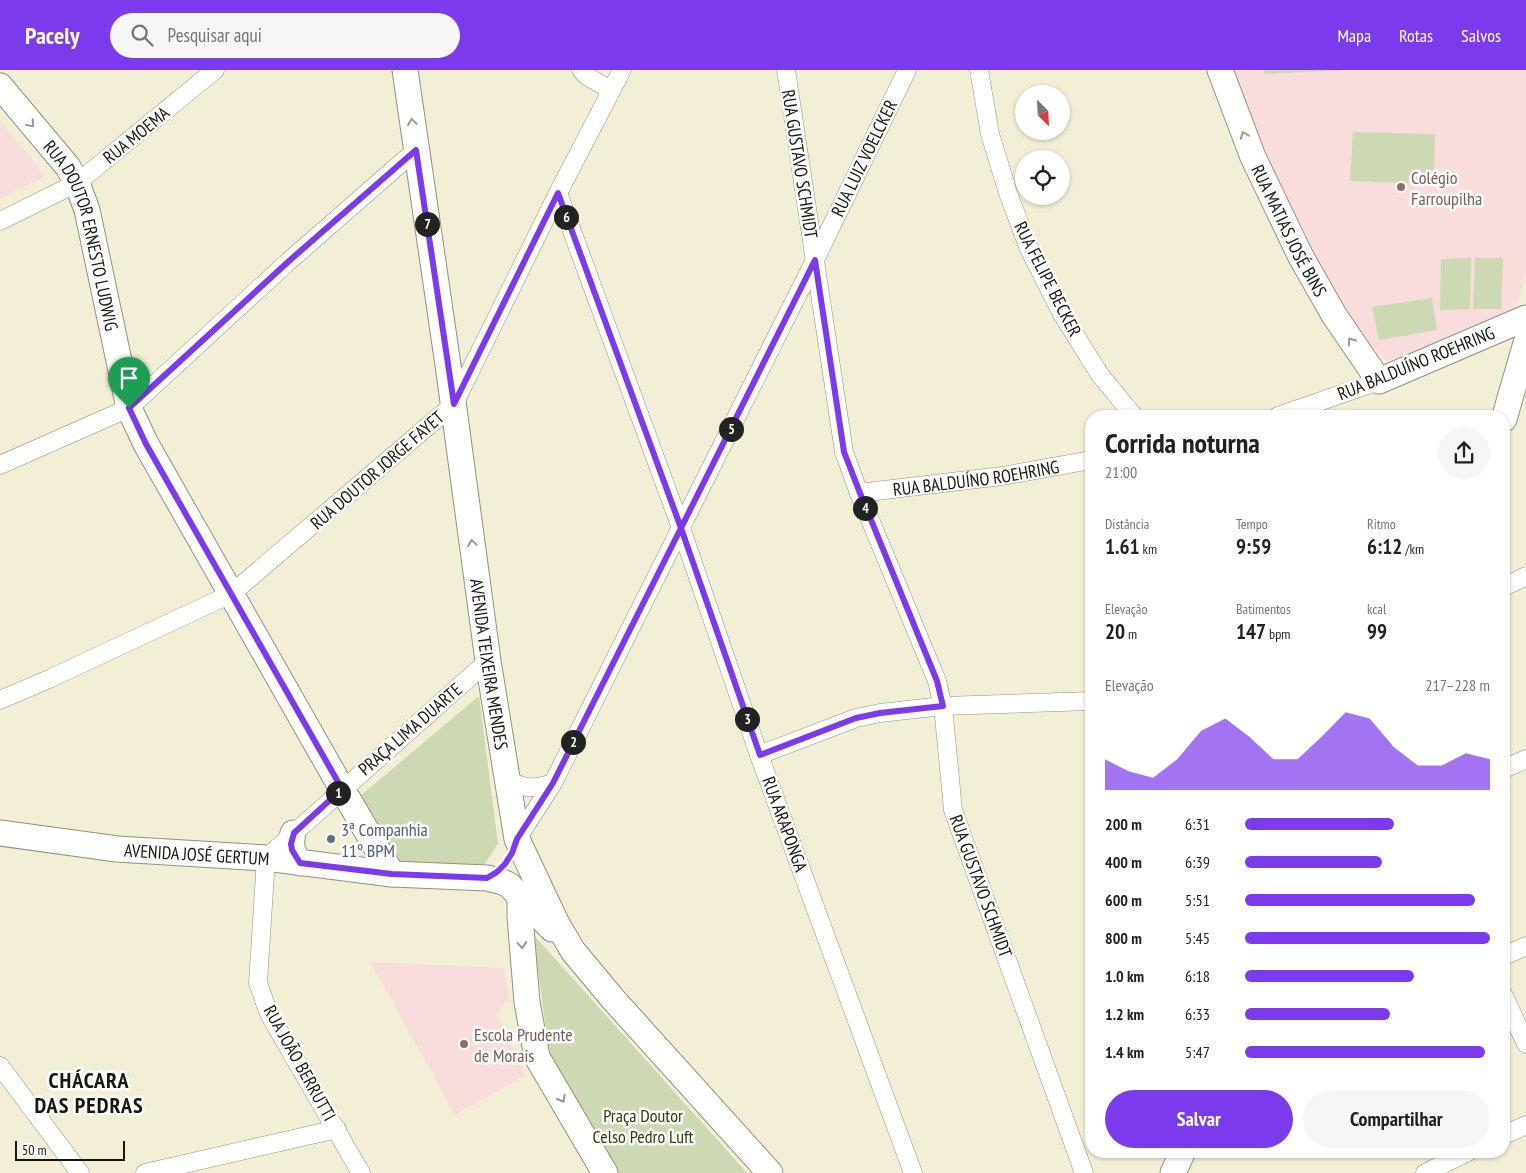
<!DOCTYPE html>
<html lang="pt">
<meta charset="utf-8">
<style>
:root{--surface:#fff;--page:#f6f6f6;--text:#202124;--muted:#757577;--accent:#7c3aed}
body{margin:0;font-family:"PT Sans Narrow",sans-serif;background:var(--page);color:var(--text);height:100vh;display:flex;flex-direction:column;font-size:19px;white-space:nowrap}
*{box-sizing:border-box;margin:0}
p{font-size:16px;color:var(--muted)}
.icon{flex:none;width:28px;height:28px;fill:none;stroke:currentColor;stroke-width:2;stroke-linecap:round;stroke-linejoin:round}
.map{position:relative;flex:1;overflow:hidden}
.drawer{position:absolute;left:1085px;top:340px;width:425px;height:748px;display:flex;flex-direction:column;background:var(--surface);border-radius:20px;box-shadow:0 1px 4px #0004}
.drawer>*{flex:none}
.needle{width:32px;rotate:156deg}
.fabs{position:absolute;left:1015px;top:15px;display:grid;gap:10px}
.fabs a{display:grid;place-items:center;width:55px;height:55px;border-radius:50%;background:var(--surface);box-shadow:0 1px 4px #0004;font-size:25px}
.scale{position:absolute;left:15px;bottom:12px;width:110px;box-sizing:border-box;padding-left:5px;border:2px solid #18170e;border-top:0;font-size:14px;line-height:18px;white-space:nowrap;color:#18170e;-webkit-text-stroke:4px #fff;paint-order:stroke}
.pin{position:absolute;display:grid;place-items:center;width:42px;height:42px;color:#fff;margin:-51px -21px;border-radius:50% 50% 50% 0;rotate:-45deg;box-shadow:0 0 5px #0007}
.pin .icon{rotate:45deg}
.km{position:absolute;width:25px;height:25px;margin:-12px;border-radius:50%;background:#222;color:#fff;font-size:14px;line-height:25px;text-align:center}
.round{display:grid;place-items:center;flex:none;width:52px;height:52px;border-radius:26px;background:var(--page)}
.head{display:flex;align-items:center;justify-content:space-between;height:85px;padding:0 20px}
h1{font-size:28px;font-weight:700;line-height:38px}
.figures{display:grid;grid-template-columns:repeat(3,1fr);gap:8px;height:85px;padding:5px 20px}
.figures div{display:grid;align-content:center}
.figures b{font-size:21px;font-weight:700}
.figures small{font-size:14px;font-weight:400}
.figures p{font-size:14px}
.chart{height:140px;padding:10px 20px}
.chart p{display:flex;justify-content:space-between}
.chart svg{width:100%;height:90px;margin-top:5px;fill:var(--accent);opacity:.7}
.primary-button{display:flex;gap:10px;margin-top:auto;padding:10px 20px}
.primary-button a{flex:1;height:58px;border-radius:30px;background:var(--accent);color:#fff;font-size:20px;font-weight:700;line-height:58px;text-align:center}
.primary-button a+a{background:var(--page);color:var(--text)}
ul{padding:0 20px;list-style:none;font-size:16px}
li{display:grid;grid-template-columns:80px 60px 1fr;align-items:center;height:38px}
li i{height:12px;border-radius:6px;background:var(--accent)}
header{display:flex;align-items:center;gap:30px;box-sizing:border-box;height:70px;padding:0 25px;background:var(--accent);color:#fff}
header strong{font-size:24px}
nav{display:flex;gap:28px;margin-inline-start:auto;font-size:18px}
.search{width:350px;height:45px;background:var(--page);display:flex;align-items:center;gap:12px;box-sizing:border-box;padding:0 18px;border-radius:28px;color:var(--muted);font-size:19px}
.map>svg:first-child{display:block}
.education{fill:#f8dddc}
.green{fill:#ccd9b2}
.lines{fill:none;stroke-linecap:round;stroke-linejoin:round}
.street-casing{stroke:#94907a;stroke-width:19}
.secondary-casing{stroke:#94907a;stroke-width:27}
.street{stroke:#fff;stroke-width:18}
.secondary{stroke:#fff;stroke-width:25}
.oneway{stroke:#979793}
.route-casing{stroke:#fff;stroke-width:10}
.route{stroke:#7c3aed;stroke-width:6}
.education-dot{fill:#8d6e63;stroke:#fff;stroke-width:2}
.service-dot{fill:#5c6f8a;stroke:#fff;stroke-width:2}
.labels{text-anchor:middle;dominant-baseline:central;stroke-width:5;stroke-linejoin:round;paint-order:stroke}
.street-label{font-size:18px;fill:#18170e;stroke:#fff}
.education-label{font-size:18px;fill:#785e54;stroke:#fff;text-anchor:start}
.service-label{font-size:18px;fill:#4e5e75;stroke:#fff;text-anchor:start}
.park-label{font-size:18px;fill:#303d0a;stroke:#fff}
.district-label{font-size:22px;font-weight:bold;letter-spacing:1px;fill:#18170e;stroke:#fff}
</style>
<header>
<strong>Pacely</strong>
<div class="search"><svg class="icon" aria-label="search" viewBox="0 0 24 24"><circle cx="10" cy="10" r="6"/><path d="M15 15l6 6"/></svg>Pesquisar aqui</div>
<nav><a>Mapa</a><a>Rotas</a><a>Salvos</a></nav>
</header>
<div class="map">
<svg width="1526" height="1103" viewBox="0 0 1526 1103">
<rect width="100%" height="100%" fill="#f3efd7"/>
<path class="education" d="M1232,0H1526V203L1514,244L1386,292L1326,220L1235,30Z
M0,50L45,106L0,129Z
M370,892L504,898L509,928L497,944L526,1005L455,1045Z"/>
<path class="green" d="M1264,0H1344L1264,4Z
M1353,62L1435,64L1434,114L1350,111Z
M1471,188L1470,239L1440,240L1441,189Z
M1475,188H1503L1501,239H1473Z
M1432,228L1437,260L1379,270L1372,237Z
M479,626L498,774L484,795L395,793L359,727Z
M533,864L747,1103H617L549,981Z"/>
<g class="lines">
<defs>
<g id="street">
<path d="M581,0L588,7L611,20"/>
<path d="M786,0L844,382L859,423L937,611L943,636L953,740L1084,1103"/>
<path d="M979,0L990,64L1008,123L1029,179L1062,244L1100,305L1134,346"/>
<path d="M558,123L681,458L759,685L913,1103"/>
<path d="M0,151L77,113L215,0"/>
<path d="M1278,346L1379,311"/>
<path d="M0,395L129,338L289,191L416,80"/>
<path id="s1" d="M859,423L1002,406L1091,390"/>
<path d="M1504,517L1526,506"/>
<path d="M0,630L49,609L231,524L454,334L558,123L622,0"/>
<path d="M759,685L856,648L880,643L943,636L1091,631"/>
<path d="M1504,699L1526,689"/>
<path d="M506,708C524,720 533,719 553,713"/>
<path d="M517,769L553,713L815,190L907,0"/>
<path d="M1504,886L1526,876"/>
<path d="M1504,926L1526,974"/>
<path d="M0,996L80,1103"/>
<path d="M1504,1065L1526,1055"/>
<path d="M145,1103L337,1059"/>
<path d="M361,1103L269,944L258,913L266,788L488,591"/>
<path d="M1425,1103L1470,1081"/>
</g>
<g id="secondary">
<path id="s2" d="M405,0L449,302L488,591L517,769L556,852L573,881L613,929L770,1103"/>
<path id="s3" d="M1220,0L1253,87L1300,185L1334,245L1379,311L1526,248"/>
<path id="s4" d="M0,16L68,97L77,113L87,140L129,338L146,374L342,719L392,804"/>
<path d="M1504,349L1526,273"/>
<path id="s5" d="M0,763L117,779L266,788L392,804L487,808L500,811L509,815L552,859"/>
<path d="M293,763C290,775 292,784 300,793"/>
<path d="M528,823L520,826V847L527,932L537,987L605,1103"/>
<path d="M1173,1103L1183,1081"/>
</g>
</defs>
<use href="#street" class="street-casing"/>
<use href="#secondary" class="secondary-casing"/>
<use href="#street" class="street"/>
<use href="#secondary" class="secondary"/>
</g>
<defs><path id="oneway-chevron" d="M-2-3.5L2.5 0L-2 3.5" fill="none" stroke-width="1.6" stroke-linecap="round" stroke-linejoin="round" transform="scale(1.25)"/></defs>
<g class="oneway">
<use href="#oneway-chevron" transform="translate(412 52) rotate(-98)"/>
<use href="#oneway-chevron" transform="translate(31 54) rotate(50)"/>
<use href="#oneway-chevron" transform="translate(1244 65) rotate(-111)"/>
<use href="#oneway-chevron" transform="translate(1351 271) rotate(-125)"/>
<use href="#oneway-chevron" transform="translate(472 473) rotate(-98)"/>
<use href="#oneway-chevron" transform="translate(522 875) rotate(85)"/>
<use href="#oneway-chevron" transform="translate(562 1029) rotate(60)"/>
</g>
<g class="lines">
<defs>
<path id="route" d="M129,338L146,374L342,719L294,763L291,774L292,780L300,793L392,804L487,808L497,802L505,794L512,783L517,769L553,713L681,458L760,685L856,648L880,643L943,636L937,611L860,423L844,382L815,190L681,458L558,123L454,334L416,80L289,191L129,338"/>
</defs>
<use href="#route" class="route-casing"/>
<use href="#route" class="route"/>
</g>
<g class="education-dot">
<circle cx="1401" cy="117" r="5"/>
<circle cx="464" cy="974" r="5"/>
</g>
<circle class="service-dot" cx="331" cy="769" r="5"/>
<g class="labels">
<g class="street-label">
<text transform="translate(136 65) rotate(-39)">RUA MOEMA</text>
<text transform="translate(864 88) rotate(-64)">RUA LUIZ VOELCKER</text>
<text transform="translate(800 94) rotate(81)">RUA GUSTAVO SCHMIDT</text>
<text stroke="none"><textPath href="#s3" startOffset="175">RUA MATIAS JOSÉ BINS</textPath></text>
<text stroke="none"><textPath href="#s4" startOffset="175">RUA DOUTOR ERNESTO LUDWIG</textPath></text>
<text transform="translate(1048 209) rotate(63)">RUA FELIPE BECKER</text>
<text transform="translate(1416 293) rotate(-22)">RUA BALDUÍNO ROEHRING</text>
<text transform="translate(377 400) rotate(-41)">RUA DOUTOR JORGE FAYET</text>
<text stroke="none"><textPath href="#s1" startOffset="118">RUA BALDUÍNO ROEHRING</textPath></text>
<text stroke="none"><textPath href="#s2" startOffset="600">AVENIDA TEIXEIRA MENDES</textPath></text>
<text transform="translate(410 659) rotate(-41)">PRAÇA LIMA DUARTE</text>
<text transform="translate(785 754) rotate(70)">RUA ARAPONGA</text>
<text stroke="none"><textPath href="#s5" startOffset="198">AVENIDA JOSÉ GERTUM</textPath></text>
<text transform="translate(981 816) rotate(70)">RUA GUSTAVO SCHMIDT</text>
<text transform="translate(300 993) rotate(61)">RUA JOÃO BERRUTTI</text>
</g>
<g class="education-label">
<text x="1411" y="107">Colégio<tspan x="1411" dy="21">Farroupilha</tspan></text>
<text x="474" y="964">Escola Prudente<tspan x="474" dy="21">de Morais</tspan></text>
</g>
<g class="service-label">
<text x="341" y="759">3ª Companhia<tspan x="341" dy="21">11º BPM</tspan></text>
</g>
<g class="park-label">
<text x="643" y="1045">Praça Doutor<tspan x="643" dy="21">Celso Pedro Luft</tspan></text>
</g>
<g class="district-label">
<text x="89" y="1010">CHÁCARA<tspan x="89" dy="25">DAS PEDRAS</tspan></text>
</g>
</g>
</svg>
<div class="fabs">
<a><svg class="needle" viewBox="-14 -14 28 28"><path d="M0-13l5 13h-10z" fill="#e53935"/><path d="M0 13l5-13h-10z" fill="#757577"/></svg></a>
<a><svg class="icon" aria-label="locate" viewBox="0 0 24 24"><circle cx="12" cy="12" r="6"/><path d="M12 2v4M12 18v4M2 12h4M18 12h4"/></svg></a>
</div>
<div class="scale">50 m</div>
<div class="pin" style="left:129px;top:338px;background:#1e9e55"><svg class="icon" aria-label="arrive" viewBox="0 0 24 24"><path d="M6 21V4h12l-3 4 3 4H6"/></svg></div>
<b class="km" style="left:338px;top:723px">1</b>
<b class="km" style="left:573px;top:672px">2</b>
<b class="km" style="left:747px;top:649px">3</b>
<b class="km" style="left:865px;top:438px">4</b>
<b class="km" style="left:731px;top:359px">5</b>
<b class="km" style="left:566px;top:147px">6</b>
<b class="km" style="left:427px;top:154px">7</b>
<section class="drawer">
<div class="head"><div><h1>Corrida noturna</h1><p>21:00</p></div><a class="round"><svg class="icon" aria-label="share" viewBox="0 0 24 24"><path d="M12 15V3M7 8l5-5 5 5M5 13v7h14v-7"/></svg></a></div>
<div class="figures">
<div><p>Distância</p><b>1.61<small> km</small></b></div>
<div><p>Tempo</p><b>9:59</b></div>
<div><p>Ritmo</p><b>6:12<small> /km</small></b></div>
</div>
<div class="figures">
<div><p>Elevação</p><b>20<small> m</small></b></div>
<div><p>Batimentos</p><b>147<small> bpm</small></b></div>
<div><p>kcal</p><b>99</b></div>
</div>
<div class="chart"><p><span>Elevação</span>217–228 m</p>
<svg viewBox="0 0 160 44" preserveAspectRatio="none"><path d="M0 44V29L10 35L20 38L30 29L40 15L50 9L60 18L70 29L80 29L90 18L100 6L110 9L120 23L130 32L140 32L150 26L160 29V44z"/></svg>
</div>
<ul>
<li><b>200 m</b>6:31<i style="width:61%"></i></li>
<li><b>400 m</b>6:39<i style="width:56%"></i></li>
<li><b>600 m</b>5:51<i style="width:94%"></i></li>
<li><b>800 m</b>5:45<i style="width:100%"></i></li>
<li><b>1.0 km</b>6:18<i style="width:69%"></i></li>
<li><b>1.2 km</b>6:33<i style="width:59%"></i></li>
<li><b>1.4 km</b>5:47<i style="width:98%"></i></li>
</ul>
<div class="primary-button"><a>Salvar</a><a>Compartilhar</a></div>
</section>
</div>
